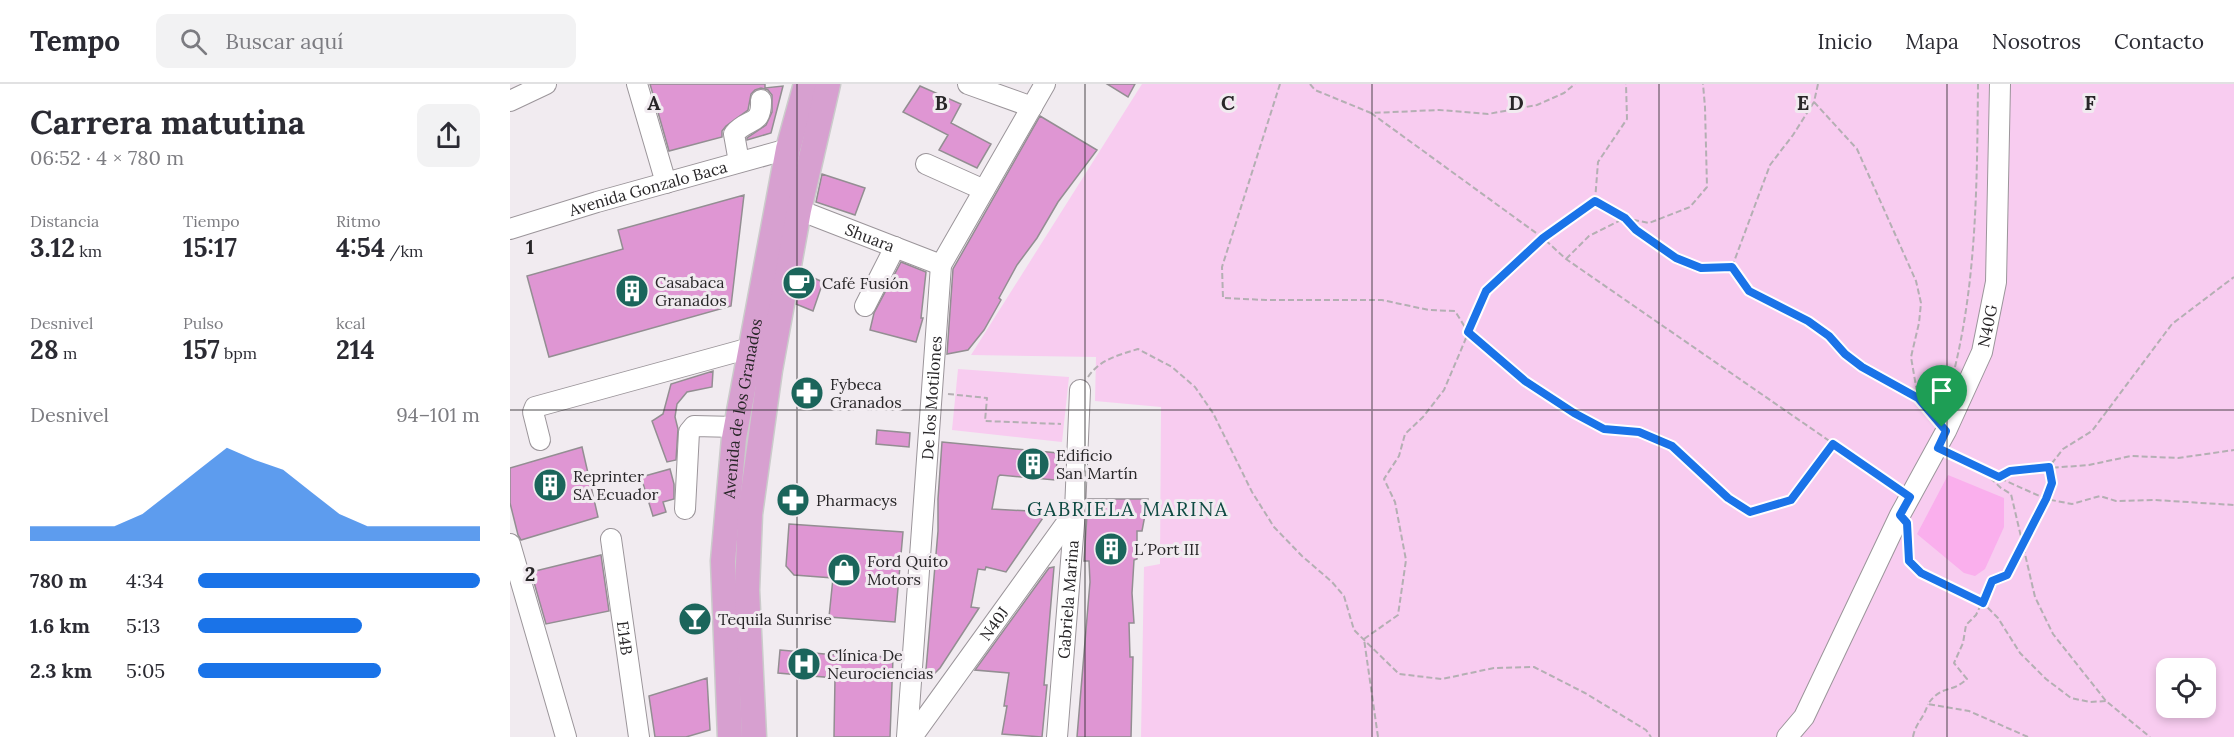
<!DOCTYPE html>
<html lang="es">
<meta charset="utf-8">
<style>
:root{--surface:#fff;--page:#f2f2f3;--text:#2b2b33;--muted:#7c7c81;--line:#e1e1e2;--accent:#1a73e8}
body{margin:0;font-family:Lora,serif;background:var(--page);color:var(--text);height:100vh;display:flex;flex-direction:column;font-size:22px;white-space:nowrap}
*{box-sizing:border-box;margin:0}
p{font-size:20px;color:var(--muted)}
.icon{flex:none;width:33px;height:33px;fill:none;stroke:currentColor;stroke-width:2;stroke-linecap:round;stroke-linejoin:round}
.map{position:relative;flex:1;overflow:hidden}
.sheet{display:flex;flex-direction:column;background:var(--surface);width:510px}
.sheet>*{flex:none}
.fabs{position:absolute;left:1646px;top:574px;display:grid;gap:12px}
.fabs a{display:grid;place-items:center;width:60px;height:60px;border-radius:12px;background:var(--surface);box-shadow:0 3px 9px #0003;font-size:30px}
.pin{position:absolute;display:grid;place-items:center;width:51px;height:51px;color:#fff;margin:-62px -26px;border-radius:50% 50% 50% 0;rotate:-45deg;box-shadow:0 0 6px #0007}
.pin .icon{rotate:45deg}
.round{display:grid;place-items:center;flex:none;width:63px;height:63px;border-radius:12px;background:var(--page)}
.summary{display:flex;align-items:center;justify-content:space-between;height:102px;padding:0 30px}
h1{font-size:33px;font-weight:800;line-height:45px}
.metrics{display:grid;grid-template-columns:repeat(3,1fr);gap:9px;height:102px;padding:6px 30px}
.metrics div{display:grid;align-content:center}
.metrics b{font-size:26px;font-weight:800}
.metrics small{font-size:16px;font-weight:400}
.metrics p{font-size:16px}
.chart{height:168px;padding:12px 30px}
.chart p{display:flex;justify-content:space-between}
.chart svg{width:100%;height:108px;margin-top:6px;fill:var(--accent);opacity:.7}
ul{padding:0 30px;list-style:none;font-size:20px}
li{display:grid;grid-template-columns:96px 72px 1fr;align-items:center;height:45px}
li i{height:15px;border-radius:8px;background:var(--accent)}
header{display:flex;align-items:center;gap:36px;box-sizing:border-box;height:84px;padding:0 30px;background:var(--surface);border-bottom:2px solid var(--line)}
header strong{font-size:28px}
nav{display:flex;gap:33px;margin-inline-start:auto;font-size:21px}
.search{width:420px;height:54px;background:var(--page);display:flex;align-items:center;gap:15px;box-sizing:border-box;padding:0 21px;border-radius:12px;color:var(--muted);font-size:22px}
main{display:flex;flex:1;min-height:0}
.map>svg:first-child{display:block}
.green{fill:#f8ccf0;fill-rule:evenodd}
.water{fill:#faafed}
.building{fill:#df96d3;stroke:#938e92;stroke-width:1.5}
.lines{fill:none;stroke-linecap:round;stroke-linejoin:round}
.minor-casing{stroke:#9b959a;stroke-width:22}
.major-casing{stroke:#cbcbcb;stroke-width:27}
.path{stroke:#b4afb3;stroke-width:2;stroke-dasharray:6 3;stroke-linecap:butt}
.minor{stroke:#fff;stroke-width:20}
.major{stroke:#d7a0d0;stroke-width:24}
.route-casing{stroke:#fff;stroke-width:12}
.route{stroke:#1a73e8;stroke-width:8}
.grid{fill:none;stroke:#282628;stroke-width:1.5;stroke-opacity:0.55}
.labels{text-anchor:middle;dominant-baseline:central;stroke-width:6;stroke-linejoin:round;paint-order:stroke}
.street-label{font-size:16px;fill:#282628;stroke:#f1ebf0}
.poi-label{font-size:16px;fill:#282628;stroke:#f1ebf0;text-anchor:start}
.quarter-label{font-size:20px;letter-spacing:1.5px;fill:#0e4a42;stroke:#f1ebf0}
.grid-label{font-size:20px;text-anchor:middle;font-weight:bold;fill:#282628;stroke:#f1ebf0;stroke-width:6;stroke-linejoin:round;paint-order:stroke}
</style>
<header>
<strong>Tempo</strong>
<div class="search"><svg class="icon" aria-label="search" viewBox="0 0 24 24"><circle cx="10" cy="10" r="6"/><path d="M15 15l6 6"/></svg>Buscar aquí</div>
<nav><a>Inicio</a><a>Mapa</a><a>Nosotros</a><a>Contacto</a></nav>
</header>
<main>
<section class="sheet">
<div class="summary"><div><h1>Carrera matutina</h1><p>06:52 · 4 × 780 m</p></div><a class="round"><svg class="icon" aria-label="share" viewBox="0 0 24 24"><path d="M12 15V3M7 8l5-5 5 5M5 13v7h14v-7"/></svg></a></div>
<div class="metrics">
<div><p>Distancia</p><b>3.12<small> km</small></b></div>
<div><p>Tiempo</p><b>15:17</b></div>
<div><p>Ritmo</p><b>4:54<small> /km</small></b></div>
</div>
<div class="metrics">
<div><p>Desnivel</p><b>28<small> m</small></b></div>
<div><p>Pulso</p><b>157<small> bpm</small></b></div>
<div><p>kcal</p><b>214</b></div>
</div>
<div class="chart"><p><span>Desnivel</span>94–101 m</p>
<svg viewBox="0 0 160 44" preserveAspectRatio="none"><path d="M0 44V38L10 38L20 38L30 38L40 33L50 24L60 15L70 6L80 11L90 15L100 24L110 33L120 38L130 38L140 38L150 38L160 38V44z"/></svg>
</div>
<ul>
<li><b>780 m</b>4:34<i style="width:100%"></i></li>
<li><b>1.6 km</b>5:13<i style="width:58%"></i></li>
<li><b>2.3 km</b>5:05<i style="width:65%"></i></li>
</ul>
</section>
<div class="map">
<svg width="1724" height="653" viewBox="0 0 1724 653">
<rect width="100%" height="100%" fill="#f1ebf0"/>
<path class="green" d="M632,0H1724V653H631L634,483L650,480L651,323L585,317L586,273L461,271ZM1656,585H1695V624H1656Z
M448,285L559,293L552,358L442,346Z"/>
<path class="water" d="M1438,391L1494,414V443L1475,485L1465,492L1454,489L1407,450Z"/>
<path class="building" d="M140,0H255V4L273,2L261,49L237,56V54L256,41L262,28V11L258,6L251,4L245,6L241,10L238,26L216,42L212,47V53L159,67Z
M597,0H625L618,13Z
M410,2L451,20L441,39L481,60L467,84L429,66L438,51L393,28Z
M530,32L587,66L548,118L527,154L507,181L489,214L491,216L474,246L458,266L437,270L443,185Z
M312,90L355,104L345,131L306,118Z
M234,111L221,222L39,273L17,192L113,165L108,146Z
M391,178L416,188L411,234H413L406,258L360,246L364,229Z
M292,189L313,198L303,227L286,220Z
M203,287L202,303L177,308L167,320L165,333L168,345L166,376L157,378L142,337L153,330L161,300Z
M367,346L400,349L399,363L366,360Z
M432,358L548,369L545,396L490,391L488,393L482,425L537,428L496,488L476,483L475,486L468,485L461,523L469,524L430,584L423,591L416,586L428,447V415Z
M72,363L88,433L11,456L8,451L0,419V384Z
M160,385L164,400V415L153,418L156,428L143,432L131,393Z
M578,415H638L632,447H627V475L624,476L622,509L624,539H619L620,573H623L621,653H567L580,498L579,477H574Z
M279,440L393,448L385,538L319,533L323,494L284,491L276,482Z
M91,471L99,527L36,540L21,488Z
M544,483L534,601H537L532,653L492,650L497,622H494L499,589L465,586L539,484Z
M270,566L326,571L383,573L380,653H324L325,594L268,589Z
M197,594L200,646L176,653H145L139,612Z"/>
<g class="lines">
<defs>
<g id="minor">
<path d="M127,0L156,99"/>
<path d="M458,0L522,23"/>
<path d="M0,17L36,0"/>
<path d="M229,78L224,50C238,33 252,43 251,16"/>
<path d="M416,80L474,106"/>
<path id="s1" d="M289,126L431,181"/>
<path id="s2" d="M0,145L87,118L278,65"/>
<path d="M355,222L385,163"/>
<path d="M30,356L23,328L25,323L240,264"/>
<path d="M175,425L179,348L184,342L226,343"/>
<path id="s3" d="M101,455L129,653"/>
<path d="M0,460L56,653"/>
<path id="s4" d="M397,653L431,181L535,0"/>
<path id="s5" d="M402,653L565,427"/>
<path id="s6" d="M547,653L565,427L570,306"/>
<path id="s7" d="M1277,653L1294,633L1390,431L1436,347L1472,268L1486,198L1490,0"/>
</g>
<g id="major">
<path id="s8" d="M220,653L213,477L224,354L278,65L296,0"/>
<path d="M244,653L237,506L240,430L260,286L289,126L318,0"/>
</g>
</defs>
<use href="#minor" class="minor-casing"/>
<use href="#major" class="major-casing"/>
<path class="path" d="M770,0L712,183L713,214L756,216H872L919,226L945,227L958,248L1015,297L1063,329L1094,345L1129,348L1162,362L1218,414L1240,427L1281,416L1323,360
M800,0L805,6L861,29L929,26L978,30L1027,21L1054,9L1065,0
M1308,0L1304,18L1283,51L1260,81L1222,183L1239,207L1298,237L1319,252L1335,270L1352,283L1408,314L1424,334
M1304,18L1347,65L1406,197L1411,219L1409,239L1401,273L1408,314
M861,29L1033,154L1056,175L1386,403
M1086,118L1115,134L1126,146L1166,175L1191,184L1222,183
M1056,175L1079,152L1115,134L1139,139L1180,123L1197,103L1195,23L1193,0
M1445,283C1467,191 1467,95 1468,0
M578,293C590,275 609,271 628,265L662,283L685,303L703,329L742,408L764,443L792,472L822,498L834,512L844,546L889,590L932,595L984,584L1024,583L1075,609L1136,646L1141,653
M438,310L477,314L475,337L551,340
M1442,371L1473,387L1491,404L1501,410L1525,513L1543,550L1596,617L1640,653
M1474,387L1536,415L1562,420L1590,412L1606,417L1645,416L1724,421
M1490,392L1500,387L1579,381L1621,372L1668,374L1724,366
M1399,453L1397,467L1399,477L1411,489L1473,519L1488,534L1510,569L1536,595L1561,614L1580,618L1596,617
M868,653L854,555L888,531L896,476L885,418L874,395L889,372L895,350L913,333L934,306L976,207L1033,154L1085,117L1088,78L1117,35L1116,0
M1403,653C1405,640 1414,634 1418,620
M1518,653L1459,627L1418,620C1432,600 1441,610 1457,595L1444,579L1453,559L1456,541L1466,531L1482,497L1497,491L1536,415L1542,399L1539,383L1553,365L1582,347L1662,240L1724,193"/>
<use href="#minor" class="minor"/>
<use href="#major" class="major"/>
</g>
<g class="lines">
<defs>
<path id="route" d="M1085,117L1115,134L1126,146L1166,174L1191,184L1222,183L1239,207L1298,237L1319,252L1335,270L1352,283L1408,314L1436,347L1428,364L1489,393L1500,387L1539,383L1542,399L1536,415L1497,491L1482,497L1473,519L1411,489L1399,477L1397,439L1390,431L1400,413L1323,360L1281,416L1240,428L1218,414L1162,362L1129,348L1094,345L1064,329L1015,297L958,248L976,207L1033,154Z"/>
</defs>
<use href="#route" class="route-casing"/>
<use href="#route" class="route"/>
</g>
<path class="grid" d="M287,0V653M575,0V653M862,0V653M1149,0V653M1437,0V653M0,326H1724"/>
<defs>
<symbol id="cafe-disc" viewBox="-11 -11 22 22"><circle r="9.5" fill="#1b655b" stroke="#f1ebf0"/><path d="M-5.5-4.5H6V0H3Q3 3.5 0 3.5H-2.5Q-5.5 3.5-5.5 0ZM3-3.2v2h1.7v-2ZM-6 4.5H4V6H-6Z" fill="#fff"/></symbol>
<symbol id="building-disc" viewBox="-11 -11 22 22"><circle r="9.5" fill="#1b655b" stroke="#f1ebf0"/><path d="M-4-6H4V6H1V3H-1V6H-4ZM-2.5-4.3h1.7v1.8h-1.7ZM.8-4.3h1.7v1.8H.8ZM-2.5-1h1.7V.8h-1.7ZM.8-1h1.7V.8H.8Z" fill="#fff"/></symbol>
<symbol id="pharmacy-disc" viewBox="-11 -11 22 22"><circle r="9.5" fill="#1b655b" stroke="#f1ebf0"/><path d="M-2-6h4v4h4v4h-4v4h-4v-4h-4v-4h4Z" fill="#fff"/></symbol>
<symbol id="shop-disc" viewBox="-11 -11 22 22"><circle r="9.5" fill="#1b655b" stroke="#f1ebf0"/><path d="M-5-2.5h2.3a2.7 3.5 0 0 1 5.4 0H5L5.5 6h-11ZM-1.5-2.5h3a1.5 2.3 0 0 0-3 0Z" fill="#fff"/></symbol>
<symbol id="bar-disc" viewBox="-11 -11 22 22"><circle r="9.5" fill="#1b655b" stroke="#f1ebf0"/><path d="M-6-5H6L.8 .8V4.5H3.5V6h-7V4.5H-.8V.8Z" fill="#fff"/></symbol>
<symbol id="hospital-disc" viewBox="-11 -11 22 22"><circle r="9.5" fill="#1b655b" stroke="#f1ebf0"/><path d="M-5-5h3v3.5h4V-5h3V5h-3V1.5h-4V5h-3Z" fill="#fff"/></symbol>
</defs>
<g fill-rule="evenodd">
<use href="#cafe-disc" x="270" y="180" width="38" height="38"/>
<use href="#building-disc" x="103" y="188" width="38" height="38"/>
<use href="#pharmacy-disc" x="278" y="290" width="38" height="38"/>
<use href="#building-disc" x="504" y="361" width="38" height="38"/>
<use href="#building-disc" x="21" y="382" width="38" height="38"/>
<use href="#pharmacy-disc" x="264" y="397" width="38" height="38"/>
<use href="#building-disc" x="582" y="446" width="38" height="38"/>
<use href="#shop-disc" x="315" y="467" width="38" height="38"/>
<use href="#bar-disc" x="166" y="516" width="38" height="38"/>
<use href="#hospital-disc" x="275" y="561" width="38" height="38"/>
</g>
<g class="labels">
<g class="street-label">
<text stroke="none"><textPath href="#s2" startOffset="144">Avenida Gonzalo Baca</textPath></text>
<text stroke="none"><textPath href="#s1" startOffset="76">Shuara</textPath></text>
<text stroke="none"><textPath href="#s7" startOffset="459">N40G</textPath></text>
<text stroke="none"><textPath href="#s4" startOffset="340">De los Motilones</textPath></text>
<text stroke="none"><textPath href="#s8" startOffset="330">Avenida de los Granados</textPath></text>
<text stroke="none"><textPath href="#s6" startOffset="138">Gabriela Marina</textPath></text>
<text stroke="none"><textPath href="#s5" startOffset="140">N40J</textPath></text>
<text stroke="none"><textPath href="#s3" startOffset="100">E14B</textPath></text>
</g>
<g class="poi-label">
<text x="145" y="198">Casabaca<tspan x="145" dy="18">Granados</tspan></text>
<text x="312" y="199">Café Fusión</text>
<text x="320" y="300">Fybeca<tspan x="320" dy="18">Granados</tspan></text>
<text x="546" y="371">Edificio<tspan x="546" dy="18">San Martín</tspan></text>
<text x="63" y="392">Reprinter<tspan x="63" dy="18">SA Ecuador</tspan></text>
<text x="306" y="416">Pharmacys</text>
<text x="624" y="465">L´Port III</text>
<text x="357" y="477">Ford Quito<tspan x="357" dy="18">Motors</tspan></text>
<text x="208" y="535">Tequila Sunrise</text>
<text x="317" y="571">Clínica De<tspan x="317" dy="18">Neurociencias</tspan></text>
</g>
<g class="quarter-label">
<text x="618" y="424">GABRIELA MARINA</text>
</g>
</g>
<g class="grid-label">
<text x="144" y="26">A</text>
<text x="431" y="26">B</text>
<text x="718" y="26">C</text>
<text x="1006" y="26">D</text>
<text x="1293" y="26">E</text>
<text x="1580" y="26">F</text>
<text x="20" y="170">1</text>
<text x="20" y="497">2</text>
</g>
</svg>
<div class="fabs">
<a><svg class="icon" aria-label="locate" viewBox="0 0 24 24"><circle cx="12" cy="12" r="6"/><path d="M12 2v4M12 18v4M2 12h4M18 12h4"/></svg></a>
</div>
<div class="pin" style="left:1432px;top:343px;background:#1e9e55"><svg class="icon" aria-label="arrive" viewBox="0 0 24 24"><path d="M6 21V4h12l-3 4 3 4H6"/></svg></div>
</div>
</main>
